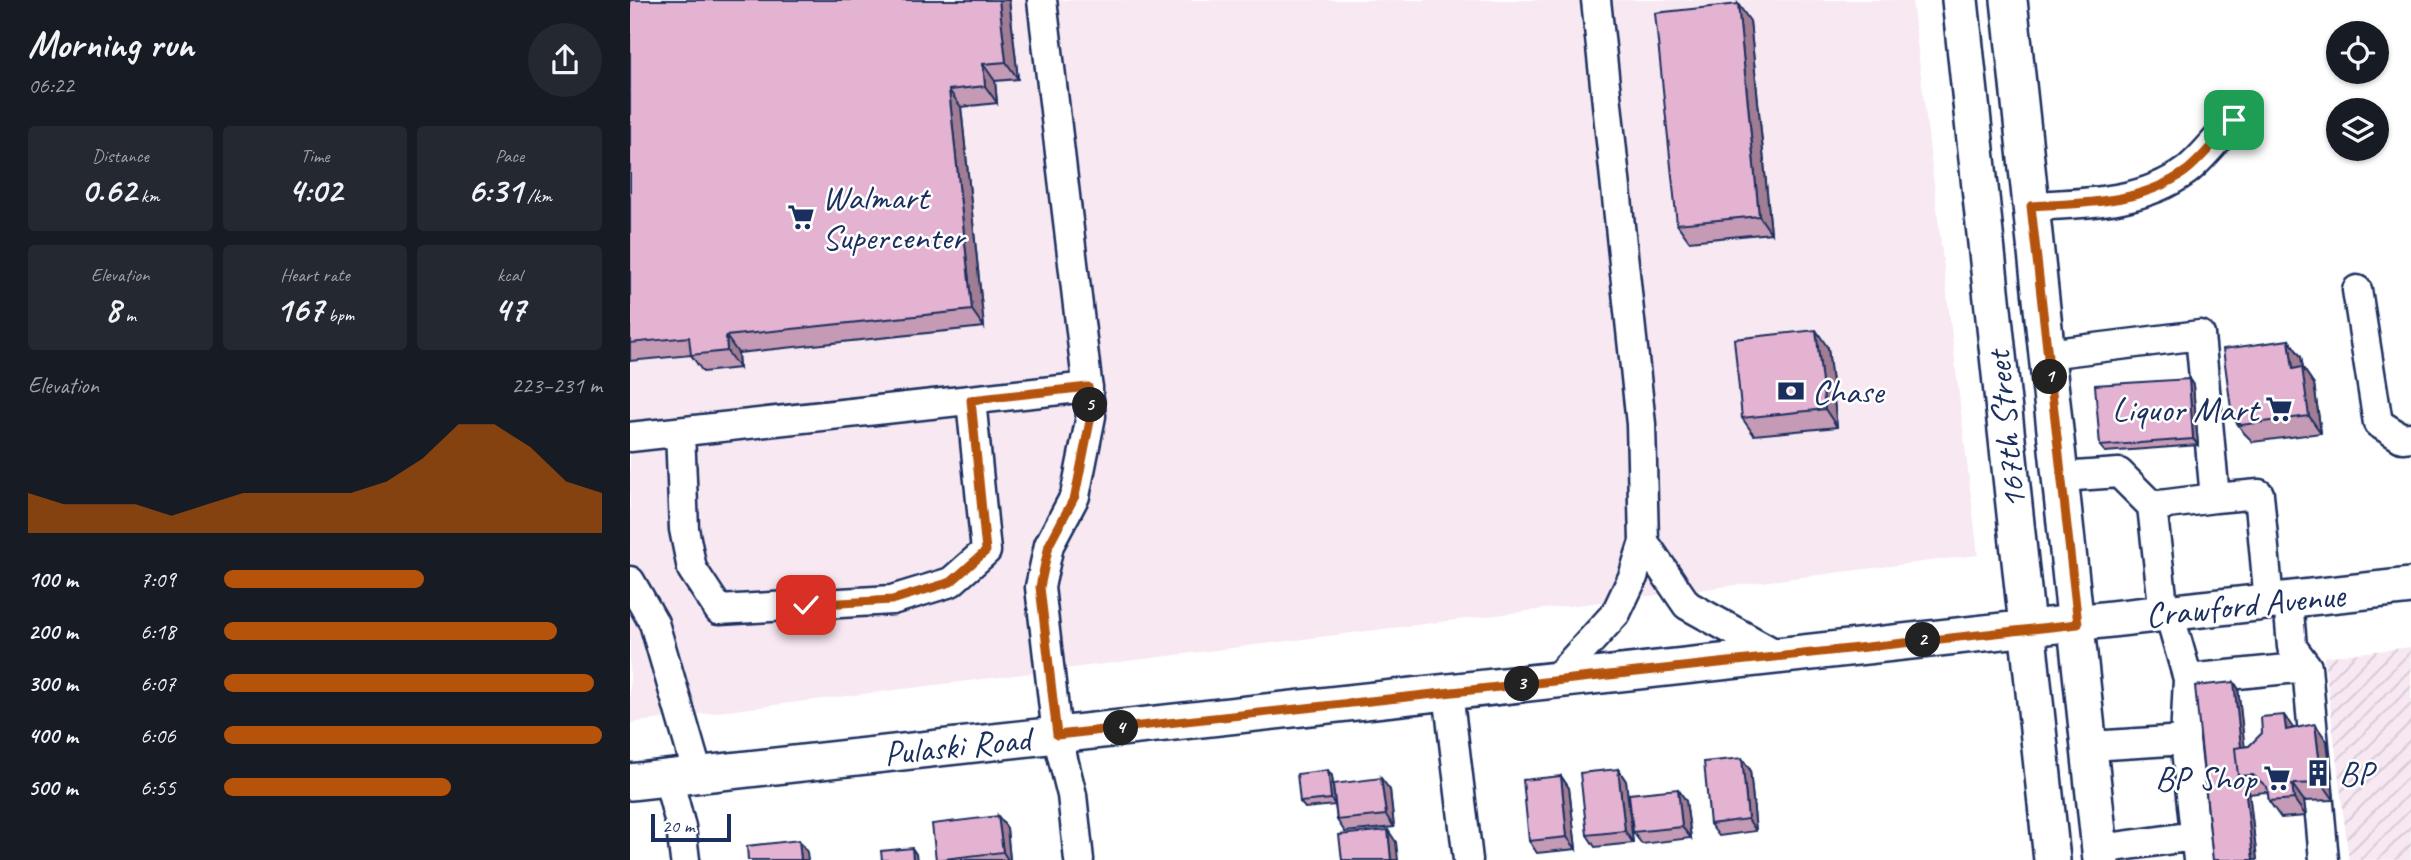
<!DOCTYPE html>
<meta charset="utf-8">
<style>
:root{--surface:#171b24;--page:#242831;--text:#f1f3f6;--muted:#9ea1a6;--accent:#b45309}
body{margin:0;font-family:Caveat,sans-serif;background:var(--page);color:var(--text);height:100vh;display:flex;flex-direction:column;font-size:26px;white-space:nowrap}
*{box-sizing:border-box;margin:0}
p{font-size:23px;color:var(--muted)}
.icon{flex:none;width:38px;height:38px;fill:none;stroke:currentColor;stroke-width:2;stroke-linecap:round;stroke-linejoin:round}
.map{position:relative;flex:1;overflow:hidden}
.details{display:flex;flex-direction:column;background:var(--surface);width:630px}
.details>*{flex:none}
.tools{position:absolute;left:1696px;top:21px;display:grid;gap:14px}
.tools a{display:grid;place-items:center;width:63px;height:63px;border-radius:50%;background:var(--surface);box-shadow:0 2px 5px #0004;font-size:35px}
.scale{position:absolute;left:21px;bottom:18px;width:80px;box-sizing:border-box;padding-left:7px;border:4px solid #1b2f5e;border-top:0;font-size:19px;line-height:24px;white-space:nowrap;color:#1b2f5e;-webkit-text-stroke:5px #fff;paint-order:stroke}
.pin{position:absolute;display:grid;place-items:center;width:60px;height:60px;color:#fff;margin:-30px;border-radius:14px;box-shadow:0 4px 10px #0006}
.km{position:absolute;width:35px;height:35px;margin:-18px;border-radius:50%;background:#222;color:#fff;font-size:19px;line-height:35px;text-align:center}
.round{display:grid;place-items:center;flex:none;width:74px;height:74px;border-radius:37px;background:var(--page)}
.head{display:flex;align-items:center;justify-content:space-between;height:119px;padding:0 28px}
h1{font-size:38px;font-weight:600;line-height:52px}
.metrics{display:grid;grid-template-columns:repeat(3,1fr);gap:10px;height:119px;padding:7px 28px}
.metrics div{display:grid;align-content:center;border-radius:7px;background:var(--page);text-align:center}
.metrics b{font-size:35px;font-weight:600}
.metrics small{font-size:19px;font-weight:400}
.metrics p{font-size:19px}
.chart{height:196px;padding:14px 28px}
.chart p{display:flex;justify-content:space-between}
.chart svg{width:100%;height:126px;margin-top:7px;fill:var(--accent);opacity:.7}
ul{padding:0 28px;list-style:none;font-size:23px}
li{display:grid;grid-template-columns:112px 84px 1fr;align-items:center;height:52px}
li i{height:18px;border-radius:9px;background:var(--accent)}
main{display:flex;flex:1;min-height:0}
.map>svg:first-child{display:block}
.built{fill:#f7e8f2}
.industrial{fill:url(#industrial-furrows)}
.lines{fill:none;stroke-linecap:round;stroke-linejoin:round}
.minor-casing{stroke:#1b2f5e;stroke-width:33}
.major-casing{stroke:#1b2f5e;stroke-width:40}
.minor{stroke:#fff;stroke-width:28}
.major{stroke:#fff;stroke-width:35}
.wall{fill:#c49ab5;stroke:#1b2f5e;stroke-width:2}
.shaded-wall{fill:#a07d93;stroke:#1b2f5e;stroke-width:2}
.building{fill:#e4b3d2;stroke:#1b2f5e;stroke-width:2}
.route-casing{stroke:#fff;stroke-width:14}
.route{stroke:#b45309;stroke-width:9}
.labels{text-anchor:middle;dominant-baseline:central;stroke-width:5;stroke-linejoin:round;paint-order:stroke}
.poi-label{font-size:35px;fill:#1b2f5e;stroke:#fff;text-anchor:start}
.street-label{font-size:35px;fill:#1b2f5e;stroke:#fff}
</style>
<main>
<section class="details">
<div class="head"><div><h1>Morning run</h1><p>06:22</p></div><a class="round"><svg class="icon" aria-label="share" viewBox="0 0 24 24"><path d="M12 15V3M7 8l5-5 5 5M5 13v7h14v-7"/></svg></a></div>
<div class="metrics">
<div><p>Distance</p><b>0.62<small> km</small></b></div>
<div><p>Time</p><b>4:02</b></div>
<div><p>Pace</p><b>6:31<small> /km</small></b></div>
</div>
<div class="metrics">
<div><p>Elevation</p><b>8<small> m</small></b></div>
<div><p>Heart rate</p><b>167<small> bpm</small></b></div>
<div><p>kcal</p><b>47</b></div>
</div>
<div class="chart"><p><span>Elevation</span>223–231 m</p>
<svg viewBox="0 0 160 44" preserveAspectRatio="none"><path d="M0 44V30L10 34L20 34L30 34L40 38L50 34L60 30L70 30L80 30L90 30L100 26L110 18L120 6L130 6L140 14L150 26L160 30V44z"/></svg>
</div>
<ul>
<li><b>100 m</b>7:09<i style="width:53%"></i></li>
<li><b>200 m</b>6:18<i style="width:88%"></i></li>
<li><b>300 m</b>6:07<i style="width:98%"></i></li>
<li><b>400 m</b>6:06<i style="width:100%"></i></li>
<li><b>500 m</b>6:55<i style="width:60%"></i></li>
</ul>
</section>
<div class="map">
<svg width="1781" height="860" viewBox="0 0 1781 860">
<defs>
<pattern id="industrial-furrows" width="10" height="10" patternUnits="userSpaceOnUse" patternTransform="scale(1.75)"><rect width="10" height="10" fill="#f7e8f2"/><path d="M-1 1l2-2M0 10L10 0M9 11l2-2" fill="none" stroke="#d3c7d2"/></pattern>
</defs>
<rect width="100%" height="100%" fill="#fff"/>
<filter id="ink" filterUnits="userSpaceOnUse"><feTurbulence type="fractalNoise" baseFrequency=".0143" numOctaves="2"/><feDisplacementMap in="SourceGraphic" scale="14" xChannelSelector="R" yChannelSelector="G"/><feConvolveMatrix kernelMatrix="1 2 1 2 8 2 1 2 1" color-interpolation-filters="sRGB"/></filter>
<g filter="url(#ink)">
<path class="built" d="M0,0H1282L1348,555L0,723Z"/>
<path class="industrial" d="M1781,647V860H1719L1694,657Z"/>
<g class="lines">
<defs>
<path id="minor" d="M412,0L461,416L445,496L419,545L410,587L427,735L442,795L449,860
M1401,206C1454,203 1511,204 1556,171C1574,157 1589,136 1604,120
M1727,290L1748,423L1772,438L1781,437
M1417,354L1570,335L1585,498L1629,494L1639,602
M50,432L54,529L62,569L89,610L262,600L321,582L356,551L341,400
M0,437L458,387
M1431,477L1489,473L1522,506
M1014,542L1057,605L1149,656
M0,581L24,623L68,775
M1658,600L1662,647L1677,667L1694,860
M1539,613L1558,679L1555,740L1568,860
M1534,614L1522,506L1585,498
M1558,679L1677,667
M925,680L986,613L1003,577L1014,542L1011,424L966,0
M818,692L838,860
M1461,746L1555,740
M38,778L51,827L55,860
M1470,849L1565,836"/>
<path id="major" d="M1330,0L1422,860
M1379,0L1471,860
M0,782L1781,586"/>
</defs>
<use href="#minor" class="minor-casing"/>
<use href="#major" class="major-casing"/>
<use href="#minor" class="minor"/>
<use href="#major" class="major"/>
</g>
<path class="wall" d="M0,0H379L388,79L365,81L367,103L331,107L354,327L108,353L109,368L73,372L61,355L0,361Z
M1120,21L1141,233L1059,241L1047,224Z
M1659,340L1671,357L1673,368L1684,384L1691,433L1623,442L1614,433L1602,416Z
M1198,348L1207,427L1124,435L1112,418Z
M1559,379L1563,385L1568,445L1475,452L1470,446Z
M1604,682L1608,688L1614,747L1619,746L1664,728L1697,741L1704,800L1674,801L1676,816L1651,818L1639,801L1638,794L1635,792L1620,794L1619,792L1627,860H1583Z
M988,769L996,781L1003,843L965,847L957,835Z
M1120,770L1126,831L1089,836L1080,824Z
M702,776L705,802L760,790L764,827L715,832L707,820L705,805L675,808L670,802Z
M931,776L939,788L946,849L907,853L899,841Z
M1048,789L1056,801L1061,838L1012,844L1003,832Z
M368,816L377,828L380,860H306Z"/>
<path class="shaded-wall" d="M369,0H379L388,79L376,62Z
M1108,4L1120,21L1141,233L1129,216Z
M353,64L365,81L367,103L355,86Z
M319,90L331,107L354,327L342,310Z
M1186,330L1198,348L1207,427L1195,409Z
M96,336L108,353L109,368L97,351Z
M1659,340L1671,357L1673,368L1684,384L1691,433L1679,416L1663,369Z
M1559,379L1563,385L1568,445L1563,439Z
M1604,682L1608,688L1618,775L1614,776Z
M1654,715L1666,732L1656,730Z
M1685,724L1697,741L1704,800L1692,783Z
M1112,758L1120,770L1126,831L1118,819Z
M988,769L996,781L1003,843L995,831Z
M698,770L702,776L705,805L701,799Z
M931,776L939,788L946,849L937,837Z
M751,778L760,790L764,827L756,815Z
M1662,784L1674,801L1676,816L1664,799Z
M1615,786L1619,792L1627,860H1623Z
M1048,789L1056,801L1061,838L1052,827Z
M368,816L377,828L380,860H378L373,852Z
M758,830L766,842L768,860H761Z
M169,840L177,852L178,860H171Z
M282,848L286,854L287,860H283Z"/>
<path class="building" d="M0,0H369L376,62L353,64L355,86L319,90L342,310L96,336L97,351L61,355L59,337L0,343Z
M1108,4L1129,216L1047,224L1025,13Z
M1186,330L1195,409L1112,418L1104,339Z
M1659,340L1663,369L1672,367L1679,416L1611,425L1602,416L1593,349Z
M1559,379L1563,439L1470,446L1465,385Z
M1604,682L1611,747L1605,748L1608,776L1615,786L1623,860H1583L1565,686Z
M1654,715L1656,730L1685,724L1692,783L1662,784L1664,799L1639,801L1637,787L1623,775L1608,776L1605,748L1619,746L1632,733L1631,717Z
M1112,758L1118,819L1080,824L1074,762Z
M988,769L995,831L957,835L950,773Z
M698,770L701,799L670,802L667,774Z
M931,776L937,837L899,841L893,780Z
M751,778L756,815L707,820L703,784Z
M1048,789L1052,827L1003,832L999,794Z
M368,816L373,852L306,860L302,824Z
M758,830L761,860H712L709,835Z
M169,840L171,860H118L117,846Z
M282,848L283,860H252L251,851Z"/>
</g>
<g class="lines" filter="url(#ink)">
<defs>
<path id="route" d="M176,605L262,600L321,582L356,551L341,400L458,387L461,416L445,496L419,545L410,587L427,735L1448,624L1401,206C1454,203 1511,204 1556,171C1574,157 1589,136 1604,120"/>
</defs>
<use href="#route" class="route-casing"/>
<use href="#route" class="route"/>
</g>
<defs>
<symbol id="supermarket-bare" viewBox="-9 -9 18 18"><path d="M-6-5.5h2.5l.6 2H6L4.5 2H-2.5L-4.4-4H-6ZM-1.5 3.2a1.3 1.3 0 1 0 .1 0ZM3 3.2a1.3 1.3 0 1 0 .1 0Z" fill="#1b2f5e" stroke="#fff" stroke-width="2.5" paint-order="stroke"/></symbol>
<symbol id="bank-bare" viewBox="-9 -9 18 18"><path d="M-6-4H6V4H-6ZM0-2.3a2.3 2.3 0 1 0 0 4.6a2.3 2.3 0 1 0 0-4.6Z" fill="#1b2f5e" stroke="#fff" stroke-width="2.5" paint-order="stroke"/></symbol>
<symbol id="building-bare" viewBox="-9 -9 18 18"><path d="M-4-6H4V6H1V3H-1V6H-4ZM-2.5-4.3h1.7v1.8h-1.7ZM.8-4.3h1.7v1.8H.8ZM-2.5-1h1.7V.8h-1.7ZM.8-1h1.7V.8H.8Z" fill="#1b2f5e" stroke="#fff" stroke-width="2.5" paint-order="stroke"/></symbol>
</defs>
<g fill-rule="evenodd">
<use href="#supermarket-bare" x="152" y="198" width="38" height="38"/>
<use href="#bank-bare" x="1142" y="372" width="38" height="38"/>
<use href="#supermarket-bare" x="1630" y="390" width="38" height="38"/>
<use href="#building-bare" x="1669" y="754" width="38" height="38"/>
<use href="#supermarket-bare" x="1628" y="759" width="38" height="38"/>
</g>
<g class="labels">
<g class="poi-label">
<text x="192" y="197">Walmart<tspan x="192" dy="40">Supercenter</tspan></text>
<text x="1182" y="391">Chase</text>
<text x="1628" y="409" text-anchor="end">Liquor Mart</text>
<text x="1709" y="773">BP</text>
<text x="1626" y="778" text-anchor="end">BP Shop</text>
</g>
<g class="street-label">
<text transform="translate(1376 430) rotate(-96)">167th Street</text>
<text transform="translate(1615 605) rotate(-6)">Crawford Avenue</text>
<text transform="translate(327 746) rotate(-6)">Pulaski Road</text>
</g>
</g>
</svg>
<div class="tools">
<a><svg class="icon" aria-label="locate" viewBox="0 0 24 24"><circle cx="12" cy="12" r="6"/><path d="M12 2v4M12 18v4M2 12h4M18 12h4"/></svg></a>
<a><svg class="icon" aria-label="layers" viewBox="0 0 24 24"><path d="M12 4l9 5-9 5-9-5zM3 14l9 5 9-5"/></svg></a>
</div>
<div class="scale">20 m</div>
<div class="pin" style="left:1604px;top:120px;background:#1e9e55"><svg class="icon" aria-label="arrive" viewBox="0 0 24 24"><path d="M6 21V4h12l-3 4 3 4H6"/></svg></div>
<div class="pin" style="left:176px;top:605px;background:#d93025"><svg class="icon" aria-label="check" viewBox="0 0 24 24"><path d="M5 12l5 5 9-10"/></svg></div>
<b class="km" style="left:1420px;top:377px">1</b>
<b class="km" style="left:1293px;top:640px">2</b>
<b class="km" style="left:892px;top:684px">3</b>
<b class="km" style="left:491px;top:728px">4</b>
<b class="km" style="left:460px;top:405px">5</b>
</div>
</main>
